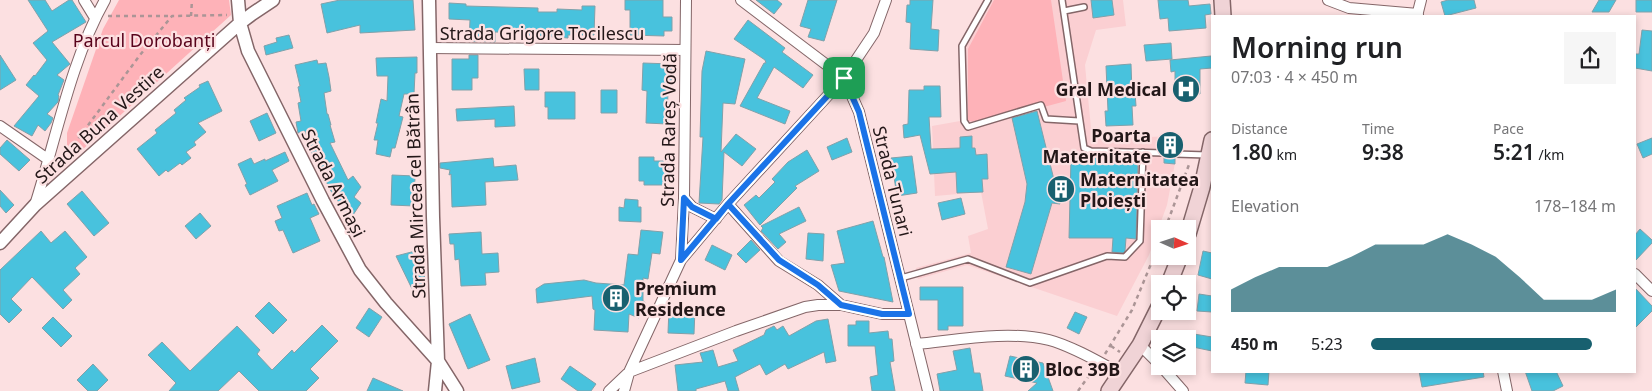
<!DOCTYPE html>
<meta charset="utf-8">
<style>
:root{--surface:#fff;--page:#f6f6f6;--text:#202124;--muted:#757577;--accent:#18606f}
body{margin:0;font-family:"Noto Sans",sans-serif;background:var(--page);color:var(--text);height:100vh;display:flex;flex-direction:column;font-size:19px;white-space:nowrap}
*{box-sizing:border-box;margin:0}
p{font-size:16px;color:var(--muted)}
.icon{flex:none;width:28px;height:28px;fill:none;stroke:currentColor;stroke-width:2;stroke-linecap:round;stroke-linejoin:round}
.map{position:relative;flex:1;overflow:hidden}
.sheet{position:absolute;left:1211px;top:15px;width:425px;height:358px;display:flex;flex-direction:column;background:var(--surface);border-radius:0px;box-shadow:0 2px 8px #0003}
.sheet>*{flex:none}
.needle{width:32px;rotate:93deg}
.tools{position:absolute;left:1151px;top:220px;display:grid;gap:10px}
.tools a{display:grid;place-items:center;width:45px;height:45px;border-radius:0px;background:var(--surface);box-shadow:0 2px 8px #0003;font-size:25px}
.pin{position:absolute;display:grid;place-items:center;width:42px;height:42px;color:#fff;margin:-21px;border-radius:10px;box-shadow:0 2px 8px #0006}
.round{display:grid;place-items:center;flex:none;width:52px;height:52px;border-radius:0px;background:var(--page)}
.head{display:flex;align-items:center;justify-content:space-between;height:85px;padding:0 20px}
h1{font-size:28px;font-weight:600;line-height:38px}
.stats{display:grid;grid-template-columns:repeat(3,1fr);gap:8px;height:85px;padding:5px 20px}
.stats div{display:grid;align-content:center}
.stats b{font-size:21px;font-weight:600}
.stats small{font-size:14px;font-weight:400}
.stats p{font-size:14px}
.chart{height:140px;padding:10px 20px}
.chart p{display:flex;justify-content:space-between}
.chart svg{width:100%;height:90px;margin-top:5px;fill:var(--accent);opacity:.7}
ul{padding:0 20px;list-style:none;font-size:16px}
li{display:grid;grid-template-columns:80px 60px 1fr;align-items:center;height:38px}
li i{height:12px;border-radius:6px;background:var(--accent)}
.map>svg:first-child{display:block}
.built{fill:#fbcfd2}
.green{fill:#feb2b8}
.building{fill:#48c2dd;stroke:#80a1aa}
.lines{fill:none;stroke-linecap:round;stroke-linejoin:round}
.service-casing{stroke:#846668;stroke-width:8}
.minor-casing{stroke:#846668;stroke-width:12}
.tertiary-casing{stroke:#846668;stroke-width:15}
.secondary-casing{stroke:#846668;stroke-width:18}
.path{stroke:#ab9596;stroke-width:2.5;stroke-dasharray:4 4;stroke-linecap:butt}
.service{stroke:#fff;stroke-width:5}
.minor{stroke:#fff;stroke-width:10}
.tertiary{stroke:#fff;stroke-width:12}
.secondary{stroke:#f0d3d6;stroke-width:15}
.route-casing{stroke:#fff;stroke-width:10}
.route{stroke:#1a73e8;stroke-width:6}
.labels{text-anchor:middle;dominant-baseline:central;stroke-width:4.5;stroke-linejoin:round;paint-order:stroke}
.street-label{font-size:18px;fill:#231718;stroke:#fce0e1}
.park-label{font-size:18px;fill:#58031b;stroke:#fce0e1}
.poi-label{font-size:18px;font-weight:bold;fill:#231718;stroke:#fce0e1;text-anchor:start}
</style>
<div class="map">
<svg width="1652" height="391" viewBox="0 0 1652 391">
<rect width="100%" height="100%" fill="#fce0e1"/>
<path class="built" d="M983,0H1123L1126,26L1096,30L1085,65L1092,139L1177,136L1175,163L1167,205L1149,255L1117,316L967,265L918,279L916,268L971,253L968,236L988,229L981,192L935,196L932,126L960,121L959,45Z"/>
<path class="green" d="M119,0H229L231,15L82,150L73,152L67,145V133L103,29Z
M994,0H1051L1066,101L985,123L968,121V49Z"/>
<path class="building" d="M28,0H45L52,11L69,0H72L86,22L52,42L70,64L57,75L64,80L58,95L59,96L58,102L47,114L53,118L51,123L45,131L38,125L32,136L14,126L39,96L26,85L34,75L35,76L47,60L33,43L48,31Z
M340,0H413L415,30L360,33V25L327,33L321,4Z
M625,0H663V17H672V31H664V36L630,35V10H625Z
M756,0H777L782,4L774,14Z
M808,0H837L824,41L808,37L811,29L800,26Z
M910,0H933L931,29L939,30L938,51L910,49L911,23L906,22L907,5H910Z
M1091,0H1112L1114,15L1093,18Z
M1158,0H1188L1189,6L1210,4L1211,14L1205,15L1206,28L1169,31L1168,18L1160,19Z
M1448,0H1474L1476,8L1445,16L1441,2Z
M1599,0H1616L1609,12H1592Z
M1636,0H1652V12H1636Z
M449,3L466,4V6L538,8V12H557V9L582,10V6H595L594,35H568V38L528,35V33L495,32V42L469,41L470,20L449,19Z
M748,20L785,48L782,52L813,75L803,88L774,67L757,98L790,111L785,124L740,106L764,63H766L765,60L734,39Z
M1642,30L1652,31V71L1635,68V54H1639Z
M289,35L293,48L266,55L264,46L277,42L276,38Z
M1171,43L1172,59L1146,61L1144,45Z
M706,51L745,59L735,104L723,103L721,152L736,134L756,149L742,166L724,152L722,200L719,204L699,203L703,137H700L702,71Z
M0,55L16,80L0,90Z
M469,55H478V78H472V90H452V59H469Z
M1211,56L1212,68L1200,69V94L1175,95V71L1171,72L1170,60Z
M417,57V73H415L414,94H404L399,116L403,117L395,148H392L390,157L376,154L378,140H374L378,123H376L381,99L387,101L388,76H377L376,58Z
M317,60L318,64L326,63L329,77L331,91L324,93L327,114H328L331,125H330L335,142L330,143L348,180L353,176L361,187L354,197L361,203L351,218L341,211L343,208L332,193L310,150L305,131L298,133L296,122L301,121L298,103L301,102L298,87L300,86L295,65Z
M643,63L672,64L671,91H668L667,124L646,123L647,91L642,90Z
M1131,64L1132,92H1135L1136,106H1132L1133,125L1106,126L1105,111H1108L1106,66Z
M524,69H539V90H525Z
M208,81L222,111L198,123L206,132L194,142L196,145L186,152L191,158L182,165L180,163L168,172L166,170L159,176L137,149L157,133L155,130L176,113L174,110L186,100L184,98L200,87L199,85Z
M924,86H940L941,117H929L931,149L960,148V137L972,136V148H975L976,155L987,154L988,179H982L983,192L957,193L956,172L930,174L920,135L904,138L903,125L908,124L909,90H924Z
M601,90H617V113H601Z
M545,92H575V119H548V107H545Z
M514,106L515,126L495,127V119L457,121L456,109Z
M1037,111L1060,204L1052,203L1031,274L1006,267L1025,202L1027,184L1012,118Z
M267,113L276,133L259,141L250,121Z
M1165,136H1176L1175,150L1171,153V156L1175,158V164L1164,163V157L1168,154V151L1165,149Z
M847,138L852,152L832,160L827,147Z
M1652,138V154L1643,158L1637,144Z
M7,140L30,160L19,171L0,154V148Z
M807,150L819,171L795,186L797,188L760,225L744,205L756,195L759,198L775,182L772,179L788,162Z
M285,152L289,161L272,170L278,181L250,195L245,185L247,184L238,164L251,158L254,164L265,159V161Z
M912,156L917,193L897,196L891,158Z
M639,157H654V161H669L668,182L665,181V185H644V181H639Z
M1071,157L1138,159L1136,239L1126,238L1125,251L1123,253L1112,252L1113,238H1069Z
M493,158L494,167L516,165L518,180L485,182L486,205L452,207L451,174L449,175L450,170L440,168V163Z
M392,175L415,176L414,206L391,205Z
M0,190L14,205L6,213L0,206Z
M82,191L109,223L94,236L67,204Z
M307,193L312,205L314,204L319,214L310,218L320,241L293,253L283,230L279,231L275,221L282,218L277,206Z
M961,198L965,214L942,220L938,203Z
M625,199L638,200V207H641V222L619,221V207L624,208Z
M799,207L806,221L779,234L786,242L778,249L761,231L763,228L761,226Z
M200,213L211,226L196,239L185,226Z
M873,221L883,257H884L893,302L839,291L831,265L845,263L837,231Z
M1640,229L1652,240V243L1635,261V235Z
M641,230L663,232L660,254L652,253L648,279L643,278V301L646,303L639,318L629,314L628,332L594,330L595,310L593,309L592,296L537,303L536,289L544,284L584,280L596,283L624,285L628,254L638,255Z
M41,231L51,243L65,231L87,257L75,268L80,274L63,290L72,300L63,309L32,277L11,299L22,310L9,323L0,314V270Z
M481,232L482,254L498,253L499,272L485,273L486,285L461,286L459,259L455,260L454,244H450L449,234Z
M808,233L824,234L823,261L806,259Z
M751,240L760,250L746,263L737,254Z
M712,245L732,255L725,270L705,260Z
M423,249L425,289L414,293L396,256Z
M1203,251L1212,253V279L1198,275Z
M920,287H963V326H948V330H938V300H920Z
M1635,288L1652,306V311L1635,328Z
M1199,294L1212,296V312L1197,311Z
M269,302L287,320L273,334L255,316Z
M369,308L382,317L369,337L356,328Z
M669,308L695,309L694,334L668,333Z
M1075,312L1087,317L1079,334L1067,328Z
M470,314L490,360L468,369L449,324Z
M53,317L72,336L61,347L42,328Z
M828,319L836,361L826,363L824,352L788,369L785,364L766,375L760,364L735,377L739,391H728L725,381L696,389V391H678L675,365L703,362L700,353L713,350L718,367L738,361L733,350L764,335L766,330L774,326L777,330L783,326L789,336L816,321Z
M856,321H869V333L888,331L889,339H892L894,361L890,362L895,391H872L870,377L878,375L875,346H848V325H856Z
M322,325L338,341L310,369L319,378L306,391H259L239,371L218,391H169L176,383L148,355L162,342L190,371L237,326L260,350L257,354L272,370L292,350L294,353Z
M1188,333L1212,337V351L1188,346Z
M970,348L974,373H980L983,391H940L937,374L957,370L953,351Z
M1010,356L1043,363L1053,391H1028L1037,383L1005,376Z
M535,358L540,382L512,389L506,366Z
M93,364L108,380L97,391H88L77,380Z
M570,366L596,384L591,391H578L561,379Z
M1246,371H1269L1268,385L1245,383Z
M1419,371H1483L1484,377L1422,387Z
M1525,371H1556L1563,386L1553,391H1532Z
M373,378L403,391H367Z"/>
<g class="lines">
<defs>
<path id="service" d="M988,0L962,46L964,121L968,127L1041,105L1046,119L1079,121
M1062,0L1084,148L1091,151L1164,153
M1064,11L1084,7
M1175,154L1207,155
M901,278L968,259L1030,283L1107,256L1125,257L1140,241L1143,152"/>
<path id="minor" d="M84,0L95,18
M741,0L844,78L859,112L928,391
M1328,0L1349,8L1418,14
M1417,16L1421,0
M429,48L685,50
M0,126L49,160
M684,198L692,207L716,219
M728,204L779,261L818,285L841,305
M35,205C56,139 71,60 105,0
M681,260L684,198L686,0
M1635,274L1652,291
M916,344C958,340 1008,330 1049,340C1072,346 1101,363 1121,374
M1140,345L1160,365
M1161,366L1183,391
M1503,371L1507,391
M629,372L736,331L805,307L818,305H841L882,314H909
M609,391L629,372L681,260L728,204L844,78L874,33L886,0
M624,391L629,373"/>
<path id="tertiary" d="M238,0L240,23L248,51L323,201L360,270L386,303L438,361L457,391
M429,0L433,217L438,361L435,391
M0,243L35,205L240,23L252,14L273,0"/>
<path id="secondary" d="M1222,0L1223,16
M1188,234L1202,187L1212,140
M1169,284L1180,256
M1109,391L1140,345L1160,305"/>
</defs>
<use href="#service" class="service-casing"/>
<use href="#minor" class="minor-casing"/>
<use href="#tertiary" class="tertiary-casing"/>
<use href="#secondary" class="secondary-casing"/>
<path class="path" d="M108,16H172
M191,16L192,0
M69,151L140,55L172,16L227,15
M1165,229L1190,162
M1111,346L1120,352
M1105,354L1132,310L1160,242
M1078,391L1093,370"/>
<use href="#service" class="service"/>
<use href="#minor" class="minor"/>
<use href="#tertiary" class="tertiary"/>
<use href="#secondary" class="secondary"/>
</g>
<g class="lines">
<defs>
<path id="route" d="M844,78L728,204L716,219L692,207L684,198L681,260L728,204L779,260L818,285L841,305L882,314H909L859,112L844,78"/>
</defs>
<use href="#route" class="route-casing"/>
<use href="#route" class="route"/>
</g>
<defs>
<symbol id="hospital-disc" viewBox="-11 -11 22 22"><circle r="9.5" fill="#18606f" stroke="#fce0e1"/><path d="M-5-5h3v3.5h4V-5h3V5h-3V1.5h-4V5h-3Z" fill="#fff"/></symbol>
<symbol id="building-disc" viewBox="-11 -11 22 22"><circle r="9.5" fill="#18606f" stroke="#fce0e1"/><path d="M-4-6H4V6H1V3H-1V6H-4ZM-2.5-4.3h1.7v1.8h-1.7ZM.8-4.3h1.7v1.8H.8ZM-2.5-1h1.7V.8h-1.7ZM.8-1h1.7V.8H.8Z" fill="#fff"/></symbol>
</defs>
<g fill-rule="evenodd">
<use href="#hospital-disc" x="1170" y="73" width="32" height="32"/>
<use href="#building-disc" x="1154" y="129" width="32" height="32"/>
<use href="#building-disc" x="1045" y="173" width="32" height="32"/>
<use href="#building-disc" x="600" y="282" width="32" height="32"/>
<use href="#building-disc" x="1010" y="353" width="32" height="32"/>
</g>
<g class="labels">
<g class="street-label">
<text x="542" y="33">Strada Grigore Tocilescu</text>
<text transform="translate(99 124) rotate(-42)">Strada Buna Vestire</text>
<text transform="translate(668 130) rotate(-89)">Strada Rareș Vodă</text>
<text transform="translate(893 181) rotate(76)">Strada Tunari</text>
<text transform="translate(334 183) rotate(63)">Strada Armași</text>
<text transform="translate(415 196) rotate(-92)">Strada Mircea cel Bătrân</text>
</g>
<g class="park-label">
<text x="144" y="40">Parcul Dorobanți</text>
</g>
<g class="poi-label">
<text x="1167" y="89" text-anchor="end">Gral Medical</text>
<text x="1151" y="135" text-anchor="end">Poarta<tspan x="1151" dy="21">Maternitate</tspan></text>
<text x="1080" y="179">Maternitatea<tspan x="1080" dy="21">Ploiești</tspan></text>
<text x="635" y="288">Premium<tspan x="635" dy="21">Residence</tspan></text>
<text x="1045" y="369">Bloc 39B</text>
</g>
</g>
</svg>
<div class="tools">
<a><svg class="needle" viewBox="-14 -14 28 28"><path d="M0-13l5 13h-10z" fill="#e53935"/><path d="M0 13l5-13h-10z" fill="#757577"/></svg></a>
<a><svg class="icon" aria-label="locate" viewBox="0 0 24 24"><circle cx="12" cy="12" r="6"/><path d="M12 2v4M12 18v4M2 12h4M18 12h4"/></svg></a>
<a><svg class="icon" aria-label="layers" viewBox="0 0 24 24"><path d="M12 4l9 5-9 5-9-5zM3 14l9 5 9-5"/></svg></a>
</div>
<div class="pin" style="left:844px;top:78px;background:#1e9e55"><svg class="icon" aria-label="arrive" viewBox="0 0 24 24"><path d="M6 21V4h12l-3 4 3 4H6"/></svg></div>
<section class="sheet">
<div class="head"><div><h1>Morning run</h1><p>07:03 · 4 × 450 m</p></div><a class="round"><svg class="icon" aria-label="share" viewBox="0 0 24 24"><path d="M12 15V3M7 8l5-5 5 5M5 13v7h14v-7"/></svg></a></div>
<div class="stats">
<div><p>Distance</p><b>1.80<small> km</small></b></div>
<div><p>Time</p><b>9:38</b></div>
<div><p>Pace</p><b>5:21<small> /km</small></b></div>
</div>
<div class="chart"><p><span>Elevation</span>178–184 m</p>
<svg viewBox="0 0 160 44" preserveAspectRatio="none"><path d="M0 44V33L10 27L20 22L30 22L40 22L50 17L60 11L70 11L80 11L90 6L100 11L110 17L120 27L130 38L140 38L150 38L160 33V44z"/></svg>
</div>
<ul>
<li><b>450 m</b>5:23<i style="width:90%"></i></li>
</ul>
</section>
</div>
